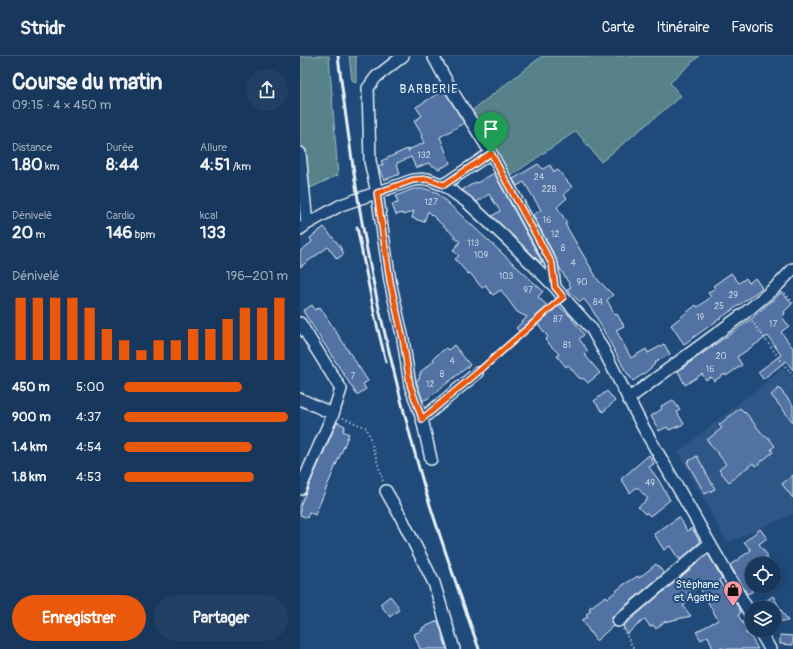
<!DOCTYPE html>
<html lang="fr">
<meta charset="utf-8">
<style>
:root{--surface:#17385c;--page:#203f62;--text:#f1f3f6;--muted:#9eacbb;--line:#365272;--accent:#ea580c}
body{margin:0;font-family:Pangolin,sans-serif;background:var(--page);color:var(--text);height:100vh;display:flex;flex-direction:column;font-size:15px;white-space:nowrap}
*{box-sizing:border-box;margin:0}
p{font-size:13px;color:var(--muted)}
.icon{flex:none;width:22px;height:22px;fill:none;stroke:currentColor;stroke-width:2;stroke-linecap:round;stroke-linejoin:round}
.map{position:relative;flex:1;overflow:hidden}
.panel{display:flex;flex-direction:column;background:var(--surface);width:300px}
.panel>*{flex:none}
.tools{position:absolute;left:445px;top:501px;display:grid;gap:8px}
.tools a{display:grid;place-items:center;width:36px;height:36px;border-radius:50%;background:var(--surface);box-shadow:0 2px 10px #0003,0 0 0 1px var(--line);font-size:20px}
.pin{position:absolute;display:grid;place-items:center;width:34px;height:34px;color:#fff;margin:-41px -17px;border-radius:50% 50% 50% 0;rotate:-45deg;box-shadow:0 0 4px #0007}
.pin .icon{rotate:45deg}
.round{display:grid;place-items:center;flex:none;width:42px;height:42px;border-radius:21px;background:var(--page)}
.headline{display:flex;align-items:center;justify-content:space-between;height:68px;padding:0 12px}
h1{font-size:22px;font-weight:700;line-height:30px}
.figures{display:grid;grid-template-columns:repeat(3,1fr);gap:6px;height:68px;padding:4px 12px}
.figures div{display:grid;align-content:center}
.figures b{font-size:17px;font-weight:700}
.figures small{font-size:11px;font-weight:400}
.figures p{font-size:11px}
.chart{height:112px;padding:8px 12px}
.chart p{display:flex;justify-content:space-between}
.chart svg{width:100%;height:72px;margin-top:4px;stroke:var(--accent);stroke-width:6}
.action{display:flex;gap:8px;margin-top:auto;padding:8px 12px}
.action a{flex:1;height:46px;border-radius:24px;background:var(--accent);color:#fff;font-size:16px;font-weight:700;line-height:46px;text-align:center}
.action a+a{background:var(--page);color:var(--text)}
ul{padding:0 12px;list-style:none;font-size:13px}
li{display:grid;grid-template-columns:64px 48px 1fr;align-items:center;height:30px}
li i{height:10px;border-radius:5px;background:var(--accent)}
header{display:flex;align-items:center;gap:24px;box-sizing:border-box;height:56px;padding:0 20px;background:var(--surface);border-bottom:1px solid var(--line)}
header strong{font-size:19px}
nav{display:flex;gap:22px;margin-inline-start:auto;font-size:14px}
main{display:flex;flex:1;min-height:0}
.map>svg:first-child{display:block}
.built{fill:#2e5686}
.green{fill:#598289;stroke:#a0bac0}
.building{fill:#5172a2;stroke:#e8f1f8}
.lines{fill:none;stroke-linecap:round;stroke-linejoin:round}
.minor-casing{stroke:#e8f1f8;stroke-width:14}
.path{stroke:#e8f1f8;stroke-width:2;stroke-dasharray:1 3;stroke-linecap:butt}
.minor{stroke:#1f4a7a;stroke-width:11}
.rail{stroke:#e8f1f8;stroke-width:3}
.route-casing{stroke:#fff;stroke-width:8}
.route{stroke:#ea580c;stroke-width:5}
.labels{text-anchor:middle;dominant-baseline:central;stroke-width:4;stroke-linejoin:round;paint-order:stroke}
.number-label{font-size:9px;fill:#c2d1e2}
.poi-label{font-size:11px;fill:#e8f1f8;stroke:#1f4a7a;text-anchor:end}
.neighbourhood-label{font-size:12px;letter-spacing:1px;fill:#e8f1f8;stroke:#1f4a7a}
</style>
<header>
<strong>Stridr</strong>
<nav><a>Carte</a><a>Itinéraire</a><a>Favoris</a></nav>
</header>
<main>
<section class="panel">
<div class="headline"><div><h1>Course du matin</h1><p>09:15 · 4 × 450 m</p></div><a class="round"><svg class="icon" aria-label="share" viewBox="0 0 24 24"><path d="M12 15V3M7 8l5-5 5 5M5 13v7h14v-7"/></svg></a></div>
<div class="figures">
<div><p>Distance</p><b>1.80<small> km</small></b></div>
<div><p>Durée</p><b>8:44</b></div>
<div><p>Allure</p><b>4:51<small> /km</small></b></div>
</div>
<div class="figures">
<div><p>Dénivelé</p><b>20<small> m</small></b></div>
<div><p>Cardio</p><b>146<small> bpm</small></b></div>
<div><p>kcal</p><b>133</b></div>
</div>
<div class="chart"><p><span>Dénivelé</span>196–201 m</p>
<svg viewBox="0 0 160 44" preserveAspectRatio="none"><path d="M5 44V6M15 44V6M25 44V6M35 44V6M45 44V12M55 44V25M65 44V32M75 44V38M85 44V32M95 44V32M105 44V25M115 44V25M125 44V19M135 44V12M145 44V12M155 44V6"/></svg>
</div>
<ul>
<li><b>450 m</b>5:00<i style="width:72%"></i></li>
<li><b>900 m</b>4:37<i style="width:100%"></i></li>
<li><b>1.4 km</b>4:54<i style="width:78%"></i></li>
<li><b>1.8 km</b>4:53<i style="width:79%"></i></li>
</ul>
<div class="action"><a>Enregistrer</a><a>Partager</a></div>
</section>
<div class="map">
<svg width="493" height="593" viewBox="0 0 493 593">
<rect width="100%" height="100%" fill="#1f4a7a"/>
<filter id="ink" filterUnits="userSpaceOnUse"><feTurbulence type="fractalNoise" baseFrequency=".025" numOctaves="2"/><feDisplacementMap in="SourceGraphic" scale="8" xChannelSelector="R" yChannelSelector="G"/><feConvolveMatrix kernelMatrix="1 2 1 2 8 2 1 2 1" color-interpolation-filters="sRGB"/></filter>
<g filter="url(#ink)">
<path class="built" d="M483,312L493,323V458L427,487L378,396Z"/>
<path class="green" d="M0,0H29L38,119L0,137Z
M49,0H56V27L52,24Z
M242,0H399L370,27L381,40L301,106L276,75L209,121L170,56Z"/>
<path class="building" d="M144,34L164,67L140,81L150,107L144,111H142L139,113L128,107L116,112L111,101L97,107L100,118L84,124L78,111L83,109L81,105L107,93L109,96L108,94L124,87L121,80L122,79L114,65L122,60L116,51Z
M238,108L243,113L250,109L254,116L258,114L272,131L264,138L267,142L257,151L267,167L265,168L298,224L313,239L307,244L315,259L317,258L324,270L316,274L331,302L346,293L348,297L364,288L370,298L354,307L355,308L345,317L333,325L325,314L293,255L284,243L280,246L267,233L271,231L259,211L258,206L233,159L241,154L224,126L217,130L213,123Z
M194,117L242,206L241,207L192,160L200,155L189,138L177,146L162,134L176,126L177,127Z
M113,133H126L136,136L243,235L238,241L251,253L258,249L269,259L280,273L284,279L279,283L288,295L284,298L300,317L288,327L284,323L279,322L268,309L266,311L257,300L259,298L245,284L248,281L235,264L220,276L216,272L227,261L217,256L201,234L193,239L188,234L186,229L182,232L170,217L168,218L155,203L159,200L153,194L160,186L154,181L155,180L137,164L128,155L124,166L112,162L114,155L103,159L102,157L96,159L92,148L98,147L96,140Z
M24,171L39,189L44,198L37,203L28,191L0,211V195L12,186L10,182Z
M431,217L439,227L446,222L449,227L455,222L462,232L442,247L384,288L371,269L396,249L398,251L411,241L408,237L415,232L413,230Z
M482,236L492,248L484,256L485,258L482,261L489,270L481,276L493,292V314L486,305L463,323L458,316L481,299L468,280L437,301L442,309L426,320L425,318L414,325L411,321L406,324L402,318L385,329L378,315L454,261V260Z
M12,249L15,254L20,251L68,325L63,328L66,333L57,339L3,255Z
M154,289L170,309L127,343H126L123,345L116,325L120,322L119,319L121,318L120,316L134,305L133,303L136,300L146,292L148,294Z
M479,332L493,349V366L471,339Z
M307,335L315,345L303,356L294,345Z
M373,344L380,354L377,356L384,368L369,374L367,371L359,375L351,360L362,353L361,350Z
M440,352L445,357V356L465,381L467,380L475,390L471,393L473,396L456,410L453,407L429,426L419,414L426,408L407,384L422,372L419,369Z
M37,366L45,370L43,375L49,378L15,459L9,456L7,462L0,459V450Z
M349,399L354,408L349,411L358,423L370,444L350,460L347,457L345,458L338,451L348,443L337,431L330,437L326,430L321,423Z
M397,400L415,433L405,438L387,406Z
M493,419V442L482,428Z
M379,461L387,475L392,472L400,486L381,503L378,502L370,490L364,494L354,478Z
M460,473L467,482L459,488L468,500L466,501L472,508H452V536L447,538L430,509L451,494L444,486Z
M408,498L422,522L419,524L431,544L433,543L440,554V558L438,559L446,572V578H449L458,593H423V592L413,593L408,580L401,584L396,576L418,564L399,530L382,545L386,548L383,550L391,560L364,566L356,573L353,569L350,571L345,563L327,578L323,570Z
M356,508L364,517L313,560L312,562L311,566L313,570L296,585L282,564L288,561L286,558L291,555L289,552L306,540L308,542L323,529L338,520L339,522Z
M90,540L98,550L97,551L99,554L90,561L80,548Z
M473,540L480,552L488,565H474V552H455Z
M138,565L147,593H120L114,578L123,574L122,572Z
M480,579L493,580V589L480,588Z"/>
<g class="lines">
<defs>
<path id="minor" d="M103,0L76,21L68,32L70,105L77,137L90,225L103,283L110,329L122,363L131,403
M133,0L152,35L191,97L252,209L255,231
M0,97L7,168
M143,129L191,97
M0,173L7,168L41,149L113,124L128,123L143,129L167,146L209,185L255,231L263,241L291,272L304,295L343,371L452,561
M0,267L41,333L33,358L0,433
M0,343L33,358
M328,343L446,256L478,229L493,213
M122,363L177,317
M86,435L102,463L134,527L154,593
M318,565L409,488
M459,574L470,593"/>
</defs>
<use href="#minor" class="minor-casing"/>
<path class="path" d="M485,237L493,247
M452,265L479,302L493,320
M184,311L255,247
M43,362L67,372L83,425
M323,573L334,593"/>
<use href="#minor" class="minor"/>
<path class="rail" d="M38,0C49,87 61,175 81,261C94,317 108,374 124,430C141,485 160,539 179,593
M57,171L75,261L86,306"/>
</g>
</g>
<g class="lines" filter="url(#ink)">
<defs>
<path id="route" d="M191,97L206,125L252,208L255,231L263,241L177,317L122,363L110,329L103,283L90,225L77,137L113,124L128,123L144,129Z"/>
</defs>
<use href="#route" class="route-casing"/>
<use href="#route" class="route"/>
</g>
<defs>
<symbol id="shop-pin" viewBox="-11 -11 22 30"><path d="M0 17L-7.5 6A9.5 9.5 0 1 1 7.5 6Z" fill="#ff9aa2" stroke="#1f4a7a"/><path d="M-5-2.5h2.3a2.7 3.5 0 0 1 5.4 0H5L5.5 6h-11ZM-1.5-2.5h3a1.5 2.3 0 0 0-3 0Z" fill="#111"/></symbol>
</defs>
<g fill-rule="evenodd">
<use href="#shop-pin" x="422" y="523" width="22" height="30"/>
</g>
<g class="labels">
<g class="number-label">
<text x="124" y="99">132</text>
<text x="239" y="121">24</text>
<text x="249" y="133">22B</text>
<text x="131" y="146">127</text>
<text x="247" y="164">16</text>
<text x="255" y="178">12</text>
<text x="173" y="187">113</text>
<text x="263" y="192">8</text>
<text x="181" y="199">109</text>
<text x="273" y="207">4</text>
<text x="206" y="220">103</text>
<text x="282" y="226">90</text>
<text x="228" y="234">97</text>
<text x="433" y="239">29</text>
<text x="298" y="246">84</text>
<text x="419" y="250">25</text>
<text x="400" y="261">19</text>
<text x="258" y="263">87</text>
<text x="473" y="268">17</text>
<text x="267" y="289">81</text>
<text x="421" y="300">20</text>
<text x="152" y="305">4</text>
<text x="410" y="313">16</text>
<text x="142" y="318">8</text>
<text x="53" y="320">7</text>
<text x="130" y="328">12</text>
<text x="350" y="427">49</text>
</g>
<g class="poi-label">
<text x="419" y="528">Stéphane<tspan x="419" dy="13">et Agathe</tspan></text>
</g>
<g class="neighbourhood-label">
<text x="129" y="33">BARBERIE</text>
</g>
</g>
</svg>
<div class="tools">
<a><svg class="icon" aria-label="locate" viewBox="0 0 24 24"><circle cx="12" cy="12" r="6"/><path d="M12 2v4M12 18v4M2 12h4M18 12h4"/></svg></a>
<a><svg class="icon" aria-label="layers" viewBox="0 0 24 24"><path d="M12 4l9 5-9 5-9-5zM3 14l9 5 9-5"/></svg></a>
</div>
<div class="pin" style="left:191px;top:97px;background:#1e9e55"><svg class="icon" aria-label="arrive" viewBox="0 0 24 24"><path d="M6 21V4h12l-3 4 3 4H6"/></svg></div>
</div>
</main>
